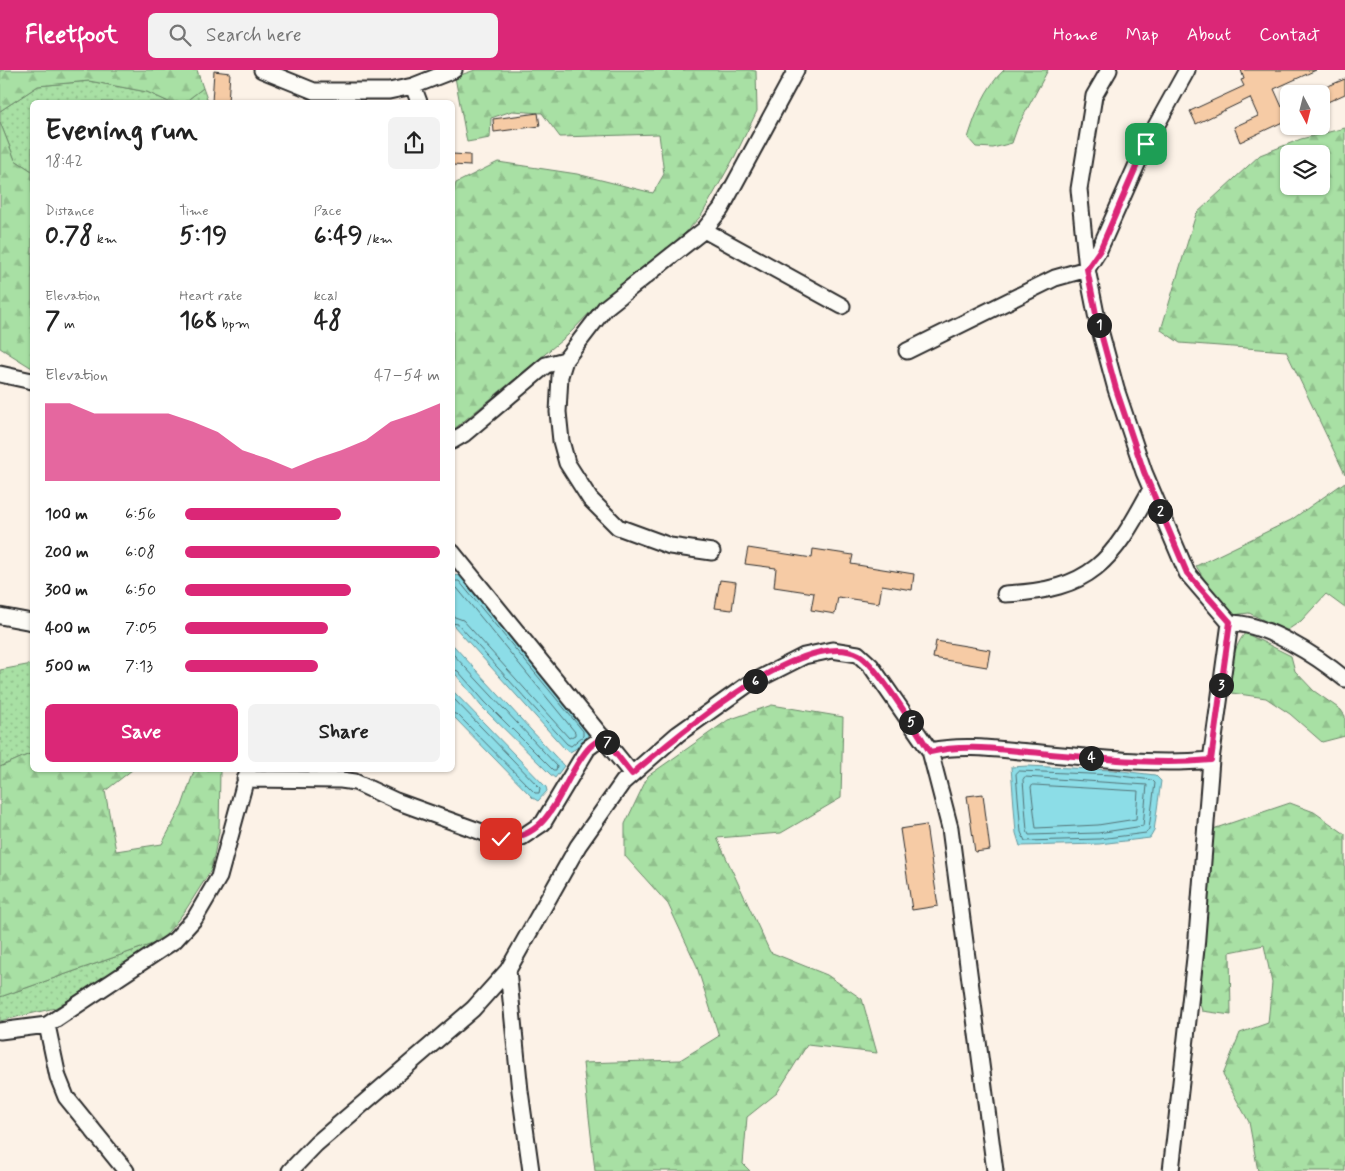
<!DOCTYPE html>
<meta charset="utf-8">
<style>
:root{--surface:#fff;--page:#f2f2f2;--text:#222;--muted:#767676;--accent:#db2777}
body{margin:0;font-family:Mynerve,sans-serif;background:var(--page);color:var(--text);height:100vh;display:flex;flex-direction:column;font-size:19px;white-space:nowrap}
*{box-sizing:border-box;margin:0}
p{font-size:16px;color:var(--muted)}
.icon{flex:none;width:28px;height:28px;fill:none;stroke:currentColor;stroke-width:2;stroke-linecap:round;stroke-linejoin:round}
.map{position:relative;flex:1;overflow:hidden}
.details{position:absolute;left:30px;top:30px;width:425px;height:672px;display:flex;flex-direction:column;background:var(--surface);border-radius:8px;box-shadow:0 1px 4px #0004}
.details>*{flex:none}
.needle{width:32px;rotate:173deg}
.fabs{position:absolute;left:1280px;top:15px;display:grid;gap:10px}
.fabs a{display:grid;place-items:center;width:50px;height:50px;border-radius:8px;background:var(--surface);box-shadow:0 1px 4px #0004;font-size:25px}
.pin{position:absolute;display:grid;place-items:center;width:42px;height:42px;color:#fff;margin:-21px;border-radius:10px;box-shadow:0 2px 8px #0006}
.km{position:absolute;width:25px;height:25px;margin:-12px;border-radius:50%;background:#222;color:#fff;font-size:14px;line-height:25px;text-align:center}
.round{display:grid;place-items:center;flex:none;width:52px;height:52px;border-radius:8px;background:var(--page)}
.overview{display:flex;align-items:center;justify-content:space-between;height:85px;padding:0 15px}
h1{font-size:28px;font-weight:700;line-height:38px}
.stats{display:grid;grid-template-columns:repeat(3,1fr);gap:8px;height:85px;padding:5px 15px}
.stats div{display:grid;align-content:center}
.stats b{font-size:25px;font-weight:700}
.stats small{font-size:14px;font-weight:400}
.stats p{font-size:14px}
.chart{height:140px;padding:10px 15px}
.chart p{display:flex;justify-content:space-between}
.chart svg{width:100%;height:90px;margin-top:5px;fill:var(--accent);opacity:.7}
.cta{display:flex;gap:10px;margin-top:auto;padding:10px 15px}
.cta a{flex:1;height:58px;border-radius:8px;background:var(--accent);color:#fff;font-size:20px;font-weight:700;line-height:58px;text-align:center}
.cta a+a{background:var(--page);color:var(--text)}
ul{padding:0 15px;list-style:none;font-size:16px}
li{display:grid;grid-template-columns:80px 60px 1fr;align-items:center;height:38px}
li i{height:12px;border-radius:6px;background:var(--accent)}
header{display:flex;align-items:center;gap:30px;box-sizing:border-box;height:70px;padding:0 25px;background:var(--accent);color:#fff}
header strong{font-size:24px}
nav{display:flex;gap:28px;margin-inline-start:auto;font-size:18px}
.search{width:350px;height:45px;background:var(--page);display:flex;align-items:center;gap:12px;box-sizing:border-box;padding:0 18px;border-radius:8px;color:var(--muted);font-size:19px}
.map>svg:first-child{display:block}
.grass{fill:url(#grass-dots);stroke:#6a8668}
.forest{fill:url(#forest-firs);stroke:#6a8668;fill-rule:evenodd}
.water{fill:#8cdde7;stroke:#65969c}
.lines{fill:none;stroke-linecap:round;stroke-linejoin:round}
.shore{stroke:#527276;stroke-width:1}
.building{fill:#f6cba5;stroke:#2b2b2b}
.minor-casing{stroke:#2b2b2b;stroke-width:19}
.minor{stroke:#fdfcf7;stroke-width:15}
.route-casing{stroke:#fff;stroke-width:10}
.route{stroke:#db2777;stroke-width:6}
</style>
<header>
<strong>Fleetfoot</strong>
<div class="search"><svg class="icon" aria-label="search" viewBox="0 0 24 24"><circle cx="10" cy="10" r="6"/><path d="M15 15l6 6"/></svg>Search here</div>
<nav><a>Home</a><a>Map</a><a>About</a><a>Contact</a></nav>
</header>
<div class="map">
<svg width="1345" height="1101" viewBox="0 0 1345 1101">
<defs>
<pattern id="grass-dots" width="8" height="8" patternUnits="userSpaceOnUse" patternTransform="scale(1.25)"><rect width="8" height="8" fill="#a8e0a4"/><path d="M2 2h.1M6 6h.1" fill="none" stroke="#91c08d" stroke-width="1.8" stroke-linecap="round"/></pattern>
<pattern id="forest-firs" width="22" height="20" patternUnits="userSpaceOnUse" patternTransform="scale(1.25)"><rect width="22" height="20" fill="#a8e0a4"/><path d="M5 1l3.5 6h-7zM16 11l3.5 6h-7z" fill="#91c08d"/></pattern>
</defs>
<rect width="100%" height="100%" fill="#fcf2e7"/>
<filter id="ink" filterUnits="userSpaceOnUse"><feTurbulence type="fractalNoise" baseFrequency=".02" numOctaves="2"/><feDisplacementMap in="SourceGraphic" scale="10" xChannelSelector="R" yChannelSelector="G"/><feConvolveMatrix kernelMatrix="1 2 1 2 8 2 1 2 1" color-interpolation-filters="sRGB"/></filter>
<g filter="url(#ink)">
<path class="grass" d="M89,11L147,22L169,32H32V101L15,90L0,52V41L38,16Z
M203,18L208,32H185Z
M32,594V683L0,697V600Z
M161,871L105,909L55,938L0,951V927Z"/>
<path class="forest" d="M0,0H197L203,18L185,32H169L147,22L89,11L38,16L0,41Z
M475,0H749L756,1L757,41L735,86L701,146L670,179L602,230L568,265L453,360L452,130L456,113L498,92L577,104L653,123L664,104L659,64L560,67L542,43L512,41L491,48L490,68L467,72L455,7Z
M1004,0H1048L1018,56L1012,73L993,78L976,77L968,68C976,43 985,18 1004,0Z
M0,52L15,90L32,101V298L0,278Z
M1345,58V404L1286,281L1180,273L1161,260L1196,144L1260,85L1301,69ZM1289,84H1321V116H1289Z
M1345,412V538L1326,524L1301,551L1286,561L1249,543L1233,545L1213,523L1196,496L1291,450Z
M1245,563L1291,586L1295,601L1314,621L1341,640L1345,646V666L1322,672L1290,644L1266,628L1232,623C1230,601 1231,581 1245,563Z
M772,635L843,647L841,728L781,763L717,768L770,882L827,905L862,929L877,983L807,975L777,1023L747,1047L743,1094L750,1101H595L583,993L680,990L719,966L696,894L668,834L625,786V754L648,706L728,650Z
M32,683V700H132L105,721L116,781L162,774L182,736L194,701L220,700L219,762L211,800L185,841L161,871L0,927V697Z
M1290,733L1314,742L1345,764V1101H1258L1249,1052L1223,1005L1240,963L1268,953L1272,913L1264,875L1230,882L1231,945L1202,941L1198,926L1213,759Z"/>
<path class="water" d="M461,505L589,661C587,672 579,677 570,682L564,678L453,555L452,506Z
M453,575L564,696L555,708L550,704L481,636L453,601Z
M452,620L546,717L547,721L538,731L533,728L453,646Z
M1028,696L1113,700L1155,705L1161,711L1154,761L1150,768L1099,774L1020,776L1016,763L1011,697Z"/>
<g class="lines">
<path class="shore" d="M452,511H459L583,661V666L571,676L567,674L458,554L452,553
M452,517L457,518L575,662V665L569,668L463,550L452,546
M452,583L557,696L556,700H553L485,632L458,601L452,599
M452,627L540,718L539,723H535L458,645L452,643
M1019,701L1113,705L1152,710L1155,713L1149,759L1146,763L1099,769L1025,771L1021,762L1016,704Z
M1025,707L1147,715L1143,756L1098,763L1029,765L1027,761L1023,710Z
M1034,715L1138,721L1136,749L1098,755L1036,758L1031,717Z"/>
</g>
<path class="building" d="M1241,0H1316L1274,19L1282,37L1289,34V49L1240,72L1234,57L1258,46L1250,28L1196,54L1190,41L1244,16L1241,10L1244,9Z
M214,1L230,3L228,32H212Z
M1345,9V24L1321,35V19Z
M538,43L540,56L494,62L493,49Z
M452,84L470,85V96L452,95Z
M748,478L812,488L813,479L853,485L851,494L914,504L912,520L882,515L879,533L838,527L835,544L811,540L814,523L774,517L776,498L745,494Z
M720,510L736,512L732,540L715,538Z
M936,571L990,580L987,597L933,588Z
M983,724L990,780L975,782L967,726Z
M926,755L938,836L912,840L900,759Z"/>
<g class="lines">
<defs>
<path id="minor" d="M262,0L314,21H389L413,16L419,32
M413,16L454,0
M704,160L842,236
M1087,199L1099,180L1146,74L1187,0
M1087,199L1079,119L1094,26L1109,0
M907,281L1055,208L1087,199L1097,249L1116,319L1144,402L1187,503L1230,553L1211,690L1196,879L1171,1101
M0,304L32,311
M452,371L464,364L546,295L565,290
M452,482L632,704
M712,482L670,476L618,457L590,429L567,393L561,371L558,342L560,306L565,290L605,238L704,160L721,139L796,0
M1005,524C1092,520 1112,492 1151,419
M0,546L32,552
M1230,553C1266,553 1317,586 1345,609
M930,681C963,674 996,679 1029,682C1090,687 1150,696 1211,690
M245,709L341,710L355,712L396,731L501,769L522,767L543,753L588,678L603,667
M508,900L520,1021L531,1101
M47,955L58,1007L66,1027L126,1101
M0,961L47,955L175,870L195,848L219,807L248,701
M290,1101L316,1074L473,939L508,900L578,776L623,712L678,664L747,615L804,586L832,580L858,584L871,596L930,681L950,758L995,1101"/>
</defs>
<use href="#minor" class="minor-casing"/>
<use href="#minor" class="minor"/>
</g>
</g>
<g class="lines" filter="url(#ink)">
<defs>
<path id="route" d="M501,769C555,769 559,712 588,679C592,674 598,671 603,667L632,704C672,670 804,555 859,585C876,594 917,661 930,682C963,674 996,679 1029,682C1090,687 1150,696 1211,690L1230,552L1187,503L1144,402L1116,319L1097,249L1087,199L1100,180L1146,74"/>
</defs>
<use href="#route" class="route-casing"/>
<use href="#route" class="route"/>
</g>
</svg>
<div class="fabs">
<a><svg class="needle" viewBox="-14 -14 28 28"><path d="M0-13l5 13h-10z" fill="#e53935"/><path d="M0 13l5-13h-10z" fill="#767676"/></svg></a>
<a><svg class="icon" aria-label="layers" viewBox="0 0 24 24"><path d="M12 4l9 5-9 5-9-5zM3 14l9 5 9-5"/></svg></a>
</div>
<div class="pin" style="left:1146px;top:74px;background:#1e9e55"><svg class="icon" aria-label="arrive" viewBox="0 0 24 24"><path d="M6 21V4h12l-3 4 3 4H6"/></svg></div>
<div class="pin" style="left:501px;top:769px;background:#d93025"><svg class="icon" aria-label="check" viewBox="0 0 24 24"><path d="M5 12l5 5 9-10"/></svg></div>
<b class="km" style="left:1099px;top:255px">1</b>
<b class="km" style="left:1160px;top:441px">2</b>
<b class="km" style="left:1221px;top:615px">3</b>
<b class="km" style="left:1091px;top:688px">4</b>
<b class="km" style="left:911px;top:652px">5</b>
<b class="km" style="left:755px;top:611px">6</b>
<b class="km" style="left:607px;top:672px">7</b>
<section class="details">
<div class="overview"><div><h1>Evening run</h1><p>18:42</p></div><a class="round"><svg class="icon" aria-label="share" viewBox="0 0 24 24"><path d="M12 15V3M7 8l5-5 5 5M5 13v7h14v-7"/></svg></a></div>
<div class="stats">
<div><p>Distance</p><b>0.78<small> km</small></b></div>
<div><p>Time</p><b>5:19</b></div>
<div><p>Pace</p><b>6:49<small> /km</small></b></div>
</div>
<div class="stats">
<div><p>Elevation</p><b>7<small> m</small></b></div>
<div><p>Heart rate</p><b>168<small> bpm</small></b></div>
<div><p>kcal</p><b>48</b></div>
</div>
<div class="chart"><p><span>Elevation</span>47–54 m</p>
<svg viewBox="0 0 160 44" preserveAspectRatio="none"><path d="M0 44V6L10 6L20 11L30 11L40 11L50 11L60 15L70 20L80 29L90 33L100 38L110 33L120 29L130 24L140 15L150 11L160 6V44z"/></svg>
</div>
<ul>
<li><b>100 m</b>6:56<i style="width:61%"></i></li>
<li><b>200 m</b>6:08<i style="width:100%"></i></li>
<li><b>300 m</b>6:50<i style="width:65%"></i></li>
<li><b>400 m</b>7:05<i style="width:56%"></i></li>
<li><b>500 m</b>7:13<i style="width:52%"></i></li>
</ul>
<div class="cta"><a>Save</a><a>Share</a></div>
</section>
</div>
